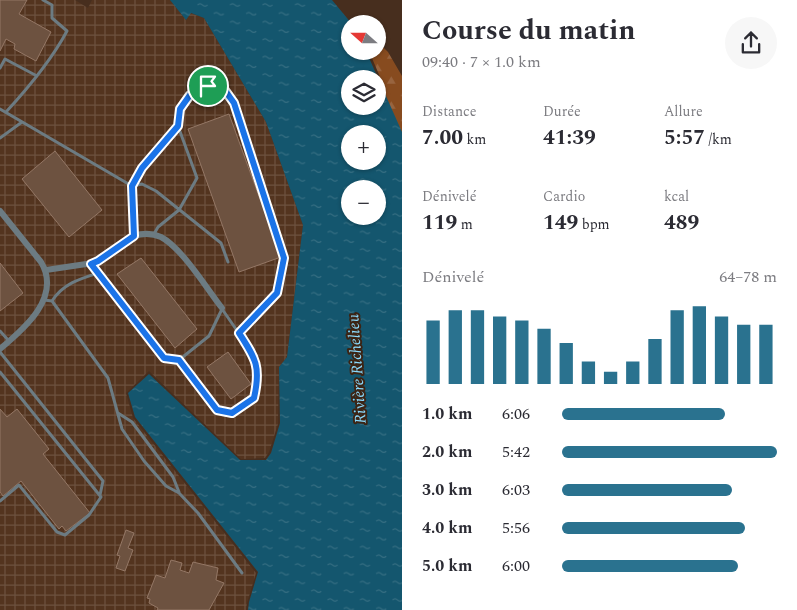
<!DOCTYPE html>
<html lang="fr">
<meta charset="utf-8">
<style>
:root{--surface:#fff;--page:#f7f7f7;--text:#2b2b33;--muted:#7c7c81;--accent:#2a728f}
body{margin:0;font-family:Spectral,serif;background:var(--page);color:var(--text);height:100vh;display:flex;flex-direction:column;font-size:19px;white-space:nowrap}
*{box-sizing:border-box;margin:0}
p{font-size:16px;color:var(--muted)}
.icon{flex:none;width:28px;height:28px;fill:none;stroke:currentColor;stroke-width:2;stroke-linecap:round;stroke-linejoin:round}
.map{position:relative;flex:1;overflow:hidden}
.drawer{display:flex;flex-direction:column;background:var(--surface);width:395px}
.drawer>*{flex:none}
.needle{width:32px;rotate:291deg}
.buttons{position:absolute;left:341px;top:15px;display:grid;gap:10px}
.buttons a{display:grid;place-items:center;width:45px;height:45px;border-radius:50%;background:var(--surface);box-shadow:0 1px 4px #0004;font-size:25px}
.pin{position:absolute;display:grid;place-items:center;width:42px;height:42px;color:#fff;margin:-21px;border:2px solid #fff;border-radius:50%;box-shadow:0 1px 5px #0007}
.round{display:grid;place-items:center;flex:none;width:52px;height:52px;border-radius:26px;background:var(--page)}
.overview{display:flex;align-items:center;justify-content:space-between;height:85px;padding:0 20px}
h1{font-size:28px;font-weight:700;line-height:38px}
.stats{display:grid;grid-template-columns:repeat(3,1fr);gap:8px;height:85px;padding:5px 20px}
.stats div{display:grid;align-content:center}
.stats b{font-size:21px;font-weight:700}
.stats small{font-size:14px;font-weight:400}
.stats p{font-size:14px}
.chart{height:140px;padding:10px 20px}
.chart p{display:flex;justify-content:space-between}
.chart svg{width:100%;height:90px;margin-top:5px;stroke:var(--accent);stroke-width:6}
ul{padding:0 20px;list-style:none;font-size:16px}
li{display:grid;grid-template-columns:80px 60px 1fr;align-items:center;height:38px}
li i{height:12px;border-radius:6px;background:var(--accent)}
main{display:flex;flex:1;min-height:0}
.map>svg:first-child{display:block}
.industrial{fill:url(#industrial-grid)}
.forest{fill:url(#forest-firs)}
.water{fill:url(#water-ripples);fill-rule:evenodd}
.building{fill:#6d5240;stroke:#947765}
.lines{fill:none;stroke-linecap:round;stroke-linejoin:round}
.lane{stroke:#6c7b82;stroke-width:3}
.street{stroke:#6c7b82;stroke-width:6}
.route-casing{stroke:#fff;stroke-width:10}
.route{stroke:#1a73e8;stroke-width:6}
.labels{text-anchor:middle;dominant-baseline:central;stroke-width:4;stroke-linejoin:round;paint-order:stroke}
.water-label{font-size:16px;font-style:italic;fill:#8bdafd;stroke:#3c2414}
</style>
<main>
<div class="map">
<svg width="402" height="610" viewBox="0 0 402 610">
<defs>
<pattern id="industrial-grid" width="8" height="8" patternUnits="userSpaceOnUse" patternTransform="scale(1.25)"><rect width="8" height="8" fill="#53341f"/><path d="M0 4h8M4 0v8" fill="none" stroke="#6c513f"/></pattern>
<pattern id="forest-firs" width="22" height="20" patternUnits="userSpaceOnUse" patternTransform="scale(1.25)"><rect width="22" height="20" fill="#874b1f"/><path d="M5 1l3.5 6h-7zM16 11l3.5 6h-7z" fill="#98643f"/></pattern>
<pattern id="water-ripples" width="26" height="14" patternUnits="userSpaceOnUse" patternTransform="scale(1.25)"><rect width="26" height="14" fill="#14566e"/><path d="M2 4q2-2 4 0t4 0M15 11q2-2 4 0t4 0" fill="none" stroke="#366e82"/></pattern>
</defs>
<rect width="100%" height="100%" fill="#472e1e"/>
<path class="industrial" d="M0,0H75L88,8L92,0H170L186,20L190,13L204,18L266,122L303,225L287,357L279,367L278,424L269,452L265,458L241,459L149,371L126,393L133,418L256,573L247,603L246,610H0Z"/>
<path class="forest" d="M378,42L388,52L402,76V136L390,110L380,77L369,51H378Z"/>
<path class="water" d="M170,0H332L352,24H350V51H366L402,132V610H248L249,602L258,572L135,417L128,393L149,374L240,460H266L271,453L280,423L279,367L287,357L303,225L266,122L204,18L191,13L186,20ZM350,79H378V106H350ZM350,134H378V161H350ZM350,189H378V216H350Z"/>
<path class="building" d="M0,0H27L19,14L51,32L36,61L14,49L15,44L6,39L0,51Z
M229,114L281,257L239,272L188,129Z
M55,151L102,210L69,237L22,179Z
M141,258L197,329L175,348L117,274Z
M0,263L23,293L0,311Z
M228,352L251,384L231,399L207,367Z
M0,409L7,417L17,409L49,449L43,454L90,513L66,531L62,526L59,529L21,481L3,496L0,492Z
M126,530L134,533L128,548L133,550L125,571L116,568L120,556L117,555Z
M171,560L182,563L180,570L189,573L193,562L218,568L216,580L224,583L209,610H157L158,608L149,603L150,599L147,598L156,575L165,578Z"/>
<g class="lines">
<path class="lane" d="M0,68L5,59L37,76
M0,109L132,186L134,235
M6,112C29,87 51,61 67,31L52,18V5L43,0
M0,138L22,122
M132,186L141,167L178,126L180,109L190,95L209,86L224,89L234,103L284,259L277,293L239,333
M132,186L142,184L156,191L221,243L228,262
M154,234L158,227L179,210L197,178L178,126
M91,264L164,358L179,360L209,336L222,309
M44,300L52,301L108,378L122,429L144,461L166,486L179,493L198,513L242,573
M52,301C63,284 79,279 98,273
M0,331L9,341
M0,352L103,481L100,495
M179,360L217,410L232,413L254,398L259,379L254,355L222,309
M0,372L101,497L89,515L65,535L57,532L19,485L0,501
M118,413L132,422L173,477L179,492"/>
<path class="street" d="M0,211L41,262C62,297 24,329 0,349
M46,270L93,263L134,236C143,233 152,233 161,237C182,248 207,289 222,308"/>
</g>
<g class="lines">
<defs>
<path id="route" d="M208,86L224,89L234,103L284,258L277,293L239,333C256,359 261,367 254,398L232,413L217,410L179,360L164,358L91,264L98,261L134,236L132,186L142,168L178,126L180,109L190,95Z"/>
</defs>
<use href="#route" class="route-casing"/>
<use href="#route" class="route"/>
</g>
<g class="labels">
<g class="water-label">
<text transform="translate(357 369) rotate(-94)">Rivière Richelieu</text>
</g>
</g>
</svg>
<div class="buttons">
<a><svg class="needle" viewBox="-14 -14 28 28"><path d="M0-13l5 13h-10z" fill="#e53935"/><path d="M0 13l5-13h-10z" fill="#7c7c81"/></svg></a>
<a><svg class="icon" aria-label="layers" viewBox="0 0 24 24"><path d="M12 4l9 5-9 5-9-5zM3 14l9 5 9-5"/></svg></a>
<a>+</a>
<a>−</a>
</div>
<div class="pin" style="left:208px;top:86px;background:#1e9e55"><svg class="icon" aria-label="arrive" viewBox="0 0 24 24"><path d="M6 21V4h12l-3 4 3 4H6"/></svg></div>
</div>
<section class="drawer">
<div class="overview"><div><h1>Course du matin</h1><p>09:40 · 7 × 1.0 km</p></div><a class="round"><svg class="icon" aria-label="share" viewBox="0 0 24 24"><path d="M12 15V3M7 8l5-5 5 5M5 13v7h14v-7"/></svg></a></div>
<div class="stats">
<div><p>Distance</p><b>7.00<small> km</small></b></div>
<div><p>Durée</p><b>41:39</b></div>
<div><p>Allure</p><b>5:57<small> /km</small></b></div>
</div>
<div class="stats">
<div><p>Dénivelé</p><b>119<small> m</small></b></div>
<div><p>Cardio</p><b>149<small> bpm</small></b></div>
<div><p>kcal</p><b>489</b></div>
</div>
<div class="chart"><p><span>Dénivelé</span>64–78 m</p>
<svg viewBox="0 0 160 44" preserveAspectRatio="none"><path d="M5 44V13M15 44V8M25 44V8M35 44V11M45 44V13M55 44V17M65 44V24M75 44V33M85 44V38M95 44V33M105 44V22M115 44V8M125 44V6M135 44V11M145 44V15M155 44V15"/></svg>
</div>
<ul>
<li><b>1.0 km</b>6:06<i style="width:76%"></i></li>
<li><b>2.0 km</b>5:42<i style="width:100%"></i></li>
<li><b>3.0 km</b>6:03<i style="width:79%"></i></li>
<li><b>4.0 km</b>5:56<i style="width:85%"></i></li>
<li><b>5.0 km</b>6:00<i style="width:82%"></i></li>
</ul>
</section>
</main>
